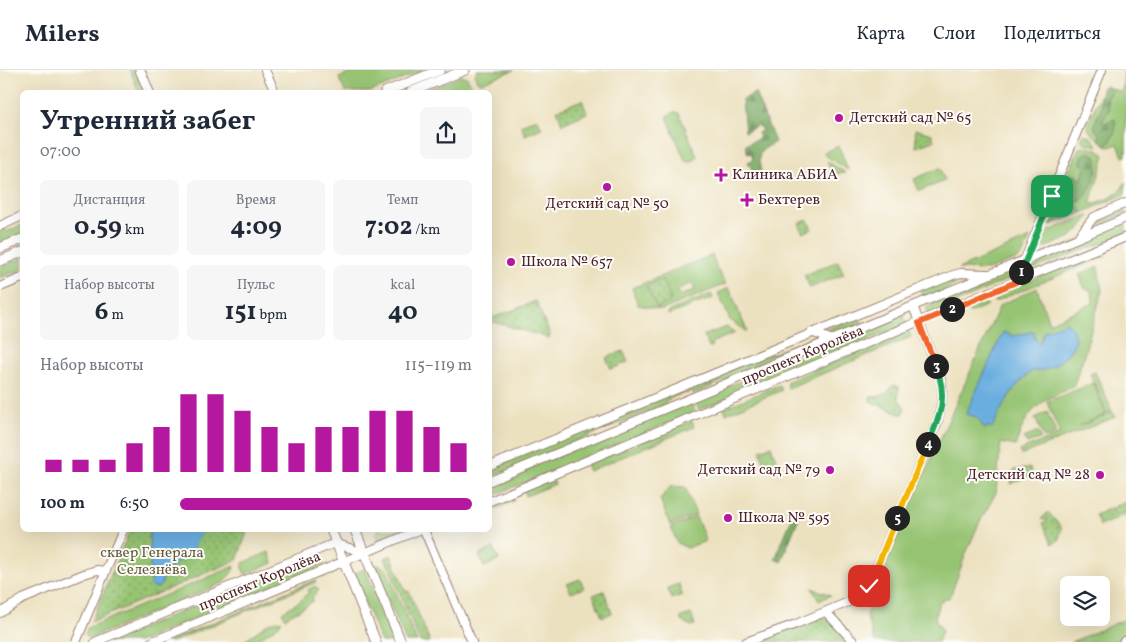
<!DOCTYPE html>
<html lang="ru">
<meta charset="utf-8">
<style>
:root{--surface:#fff;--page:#f6f6f7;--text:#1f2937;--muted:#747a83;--line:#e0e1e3;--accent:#b5179e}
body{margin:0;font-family:Vollkorn,serif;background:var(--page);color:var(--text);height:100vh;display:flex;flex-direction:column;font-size:19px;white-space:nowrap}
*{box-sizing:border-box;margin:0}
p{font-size:16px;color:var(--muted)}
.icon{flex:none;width:28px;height:28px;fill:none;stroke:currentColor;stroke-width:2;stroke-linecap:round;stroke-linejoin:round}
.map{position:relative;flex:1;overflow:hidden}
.drawer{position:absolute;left:20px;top:20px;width:472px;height:442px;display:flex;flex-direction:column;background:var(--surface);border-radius:8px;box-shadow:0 5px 20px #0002}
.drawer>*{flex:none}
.tools{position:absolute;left:1060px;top:506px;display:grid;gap:10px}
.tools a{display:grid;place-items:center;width:50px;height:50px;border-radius:8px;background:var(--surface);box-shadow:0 5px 20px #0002;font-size:25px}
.pin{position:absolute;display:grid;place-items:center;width:42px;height:42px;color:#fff;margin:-21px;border-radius:10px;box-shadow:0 2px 8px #0006}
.km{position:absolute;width:25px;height:25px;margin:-12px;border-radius:50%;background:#222;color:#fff;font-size:14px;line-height:25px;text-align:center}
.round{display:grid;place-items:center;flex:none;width:52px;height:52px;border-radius:8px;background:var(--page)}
.head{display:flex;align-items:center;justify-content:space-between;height:85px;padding:0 20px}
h1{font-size:28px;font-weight:700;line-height:38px}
.metrics{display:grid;grid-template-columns:repeat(3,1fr);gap:8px;height:85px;padding:5px 20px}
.metrics div{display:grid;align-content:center;border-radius:8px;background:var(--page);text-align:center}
.metrics b{font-size:25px;font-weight:700}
.metrics small{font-size:14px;font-weight:400}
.metrics p{font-size:14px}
.chart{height:140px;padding:10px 20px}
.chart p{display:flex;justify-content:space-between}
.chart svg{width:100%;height:90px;margin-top:5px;stroke:var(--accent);stroke-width:6}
ul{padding:0 20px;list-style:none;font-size:16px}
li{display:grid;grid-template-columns:80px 60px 1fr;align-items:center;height:38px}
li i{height:12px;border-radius:6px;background:var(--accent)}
header{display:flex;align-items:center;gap:30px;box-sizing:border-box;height:70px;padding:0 25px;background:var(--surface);border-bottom:1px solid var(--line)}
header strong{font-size:24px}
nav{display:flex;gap:28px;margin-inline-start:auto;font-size:18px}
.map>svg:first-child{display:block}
.grass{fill:#97c473;stroke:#70724f;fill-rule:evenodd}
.forest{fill:url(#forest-firs);stroke:#626448}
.park{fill:url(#park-dots);stroke:#70724f}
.water{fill:#6aaee0;stroke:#5a6686}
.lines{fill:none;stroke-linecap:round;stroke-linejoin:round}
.minor-casing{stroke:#9b8075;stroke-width:10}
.major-casing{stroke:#9b8075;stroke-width:11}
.minor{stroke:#fff;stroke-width:8}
.major{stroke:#fff;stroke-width:9}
.split-1-casing{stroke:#fff;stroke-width:10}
.split-2-casing{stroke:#fff;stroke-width:10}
.split-3-casing{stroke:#fff;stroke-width:10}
.split-4-casing{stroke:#fff;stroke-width:10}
.split-5-casing{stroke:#fff;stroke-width:10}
.split-6-casing{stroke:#fff;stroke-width:10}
.split-1{stroke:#22a559;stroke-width:6}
.split-2{stroke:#f0652b;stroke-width:6}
.split-3{stroke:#f0652b;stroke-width:6}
.split-4{stroke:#22a559;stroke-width:6}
.split-5{stroke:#f5b400;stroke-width:6}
.split-6{stroke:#f5b400;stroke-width:6}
.poi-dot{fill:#b5179e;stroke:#fdfcf7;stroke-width:2}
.labels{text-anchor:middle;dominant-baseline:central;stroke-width:4;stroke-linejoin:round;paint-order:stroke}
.poi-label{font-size:15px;fill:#4a1f2b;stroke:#fdfcf7;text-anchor:start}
.street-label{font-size:15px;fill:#4a1f2b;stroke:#fdfcf7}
.park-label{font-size:15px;fill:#655944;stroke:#fdfcf7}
</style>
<header>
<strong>Milers</strong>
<nav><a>Карта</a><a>Слои</a><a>Поделиться</a></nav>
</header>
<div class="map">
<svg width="1126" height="572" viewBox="0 0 1126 572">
<defs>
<pattern id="forest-firs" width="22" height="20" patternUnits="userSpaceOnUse" patternTransform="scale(1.25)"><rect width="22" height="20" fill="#79aa65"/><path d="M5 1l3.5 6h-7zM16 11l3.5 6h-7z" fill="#658a53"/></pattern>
<pattern id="park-dots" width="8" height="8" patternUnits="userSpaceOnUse" patternTransform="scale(1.25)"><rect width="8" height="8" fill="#97c473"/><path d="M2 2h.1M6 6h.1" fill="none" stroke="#7d9f5f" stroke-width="1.8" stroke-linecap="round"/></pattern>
</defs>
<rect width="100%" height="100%" fill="#fdfcf7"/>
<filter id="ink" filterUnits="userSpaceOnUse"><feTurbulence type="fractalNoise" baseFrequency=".02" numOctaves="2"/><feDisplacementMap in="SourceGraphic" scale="10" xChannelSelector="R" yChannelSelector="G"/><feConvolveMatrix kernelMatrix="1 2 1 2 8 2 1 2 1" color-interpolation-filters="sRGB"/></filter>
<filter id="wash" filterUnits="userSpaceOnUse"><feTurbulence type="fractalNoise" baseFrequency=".0096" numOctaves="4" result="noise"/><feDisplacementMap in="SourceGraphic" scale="20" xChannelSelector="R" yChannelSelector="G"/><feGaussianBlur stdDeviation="1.12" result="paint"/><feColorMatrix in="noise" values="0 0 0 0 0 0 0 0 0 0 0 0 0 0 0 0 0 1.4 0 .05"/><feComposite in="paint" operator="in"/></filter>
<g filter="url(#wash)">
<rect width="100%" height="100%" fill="#ece1bf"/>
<path class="grass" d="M130,0H134L144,22H139Z
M358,0H425L370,22H345L339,8Z
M477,0H514L481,13L477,11L475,6Z
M1124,0H1126V86L1123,87L1118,74L1109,77L1106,75L1112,70L1108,51L1105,54L1102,51L1109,40L1107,28L1112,19L1122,22Z
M462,6L467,7L475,22H421Z
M1100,25L1101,38L1097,46L1095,59L1100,65L1099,70L1086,58Z
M675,42L679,43L697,86L696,89L689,92L685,90L667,47L668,45Z
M537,48L542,58L525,65L521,55Z
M1084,64L1091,67L1098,76L1084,73L1081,69Z
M839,76L848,100L825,85L824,82Z
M1081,77C1090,78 1101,77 1105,86L1090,133L1093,134L1110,128L1115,123L1119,122L1126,112L1125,124L1082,143V141L1073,133L1097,101L1095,85L1086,96L1082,110L1069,106L1066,109L1079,78Z
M940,98L945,111L919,121L914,109Z
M1126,141V144L1088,160L1095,150L1104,147L1105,150Z
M1088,145L1089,146L1078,161L1069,168L1043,178L1036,177L1039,165Z
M1126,151V164L1025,202L1030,191Z
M22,155V166L0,176V159L4,158L6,162Z
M1030,168L1023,184L1018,189L988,200L958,199Z
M1103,181L1106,186L994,232L995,225Z
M712,185L717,199L726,214L662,240L638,235L632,218ZM692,213L695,220L680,226L677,220Z
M22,188V203L19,205L17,201L0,208V197Z
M1019,196L1016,206C986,218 959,233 929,245L926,237Z
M1098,197L1102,221L1083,289L1073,317C1041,331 1025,339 1016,376L1001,373L996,423L979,453L965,486L950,527L939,532L935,549L942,560L938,572H875L866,545L883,497L1000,235L1037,218L1049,253L1093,233L1092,221L1085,219L1079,204Z
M961,206L974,207L923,229L920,220Z
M729,218L747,261H745L730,250L718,223Z
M711,224L713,228L668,245L669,241Z
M979,232H985L988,235L969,243L966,237Z
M903,244L907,254L699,340L695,330Z
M859,245L862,254L838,264L823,263V261Z
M727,257L735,263L711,273L712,276L709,278L704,265Z
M909,261L911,267L788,318L786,312Z
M813,267L821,271L693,324L689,316Z
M1095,302L1112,341L1107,343L1090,304Z
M1093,313L1106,344L1079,356L1113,342L1115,347L1021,385L1019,381L1060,364L1047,332Z
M779,315L782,320L726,344L724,338Z
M686,317L688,323L686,324L685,321L680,323L681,324L669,329L670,330L665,332L666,334L490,407V399Z
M691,332L695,342L490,427V414Z
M1047,342L1056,363L1044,368L1035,348Z
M692,351L694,357L589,401L586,395Z
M1038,362L1041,368L1027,374L1024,368Z
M1030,398L1032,404L1011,414L1014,400Z
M552,409L555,414L526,426L524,420Z
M671,416L685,417L696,445L670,455L660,429Z
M512,425L514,431L490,441V434Z
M696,447L706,471L687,478L677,473L671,457Z
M378,460H410L379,473L375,462Z
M269,482L273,493L245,504L243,500V493Z
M320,484L324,495L139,572H108Z
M378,495L385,498L387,501L417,572H406L374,496Z
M235,496L232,502L223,513L89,569L85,565L87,558Z
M365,499L395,572H381L353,504Z
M315,510L316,512L172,572H166Z
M679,514L682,525L671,529L667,518Z
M315,516L319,520L312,528L313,531C305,538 294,542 285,548L282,542L300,531L308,523V520Z
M1126,549V566L1112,572H1071Z
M281,550V552L278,556L255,571L258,572H244L246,569L269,553Z"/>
<path class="forest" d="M1106,16L1112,19L1107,28L1109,40L1102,51L1105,53L1113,49L1115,50C1117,60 1114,68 1106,75L1099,70L1100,65C1088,52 1099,51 1101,38C1103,30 1099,27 1103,17Z
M755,23L775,72C759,82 757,82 761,101L754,104L748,92L753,89L751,83L748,84L745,75L760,68L758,63L762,61L759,55L745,62L742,30Z
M1088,82C1108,85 1091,123 1081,131C1079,132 1075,133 1074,133L1082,141V143L1050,155L1047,154L1066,109L1069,106L1075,105L1082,110L1085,96L1081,93L1082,86Z
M794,443L800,445L781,492L775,489Z"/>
<path class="park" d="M582,30L587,43L562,54L557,40Z
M915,59L932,64L934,71L916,77Z
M827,91L846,103L832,104Z
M808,150L812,159L803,163L799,153Z
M838,191L844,204L810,218L804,205Z
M663,209L671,229H669L670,232L657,238L646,216Z
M536,231L550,265L549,269L542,266L490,251V249Z
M623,281L628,292L611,299L606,288Z
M893,315L899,317L898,328L905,338L902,345L870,331V327C882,327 887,324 893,315Z
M771,376L778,393L767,395L764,394L760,380Z
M1126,432V439L1124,440L1126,445L1120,447L1115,436Z
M1113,437L1118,448L1100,456L1095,445Z
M1048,442L1062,458L1058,471L1052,474L1043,453L1047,451L1046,449L1042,450L1041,449Z
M130,460H248L237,490L91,552Z
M494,478L499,490L484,497L479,485Z
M391,485L406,522L409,521L430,572H420L385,488Z
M580,509L584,518L571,523L567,514Z
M812,518L831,525L819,531Z
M604,521L612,543L602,547L593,525Z
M691,544L695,555L691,556L681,551V547Z
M823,547L833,553L851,572H759Z"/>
<path class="water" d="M1067,252L1072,258L1076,270C1069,287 1051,303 1032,301C1013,316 1002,336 992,359L988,356L986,359L984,358C979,351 978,345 967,345L966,343L971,332L1003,262L1013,266L1034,261L1035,269L1040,273L1044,261Z
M149,460H203L192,480L164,504L161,515L157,518L152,517L151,515Z"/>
</g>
<g filter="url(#ink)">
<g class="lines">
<defs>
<path id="minor" d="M265,0L275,22
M0,156L22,146
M1078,167L1094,147L1126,133
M1016,212L1102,0
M0,217L22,208
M811,262L833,270
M490,396L953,205L961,203L987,204
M490,411L1126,148
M490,431L987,223L1126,167
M424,460L472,572
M826,542L854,572
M0,543L23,529L84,504L97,500L106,501
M76,572L123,460
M95,572L335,473L364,483
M151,572L419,460
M746,572L796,554L858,528L869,516L937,353C941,338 944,325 941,310L913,236"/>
<path id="major" d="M140,0L149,22
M385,22L440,0
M411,22L465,0
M0,178L22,169
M0,191L22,182
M331,460L376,572
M355,460L401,572
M1124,572L1126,571"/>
</defs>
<use href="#minor" class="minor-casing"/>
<use href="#major" class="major-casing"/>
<use href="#minor" class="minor"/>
<use href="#major" class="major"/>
</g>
</g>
<g class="lines" filter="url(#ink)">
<defs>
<path id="split-1" d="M1021,202L1052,126"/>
<path id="split-2" d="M952,239L1016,212L1021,202"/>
<path id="split-3" d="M936,296L919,253L952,239"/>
<path id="split-4" d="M928,374C941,344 948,327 936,296"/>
<path id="split-5" d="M897,448L928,374"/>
<path id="split-6" d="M869,516L897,448"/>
</defs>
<use href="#split-1" class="split-1-casing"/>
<use href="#split-2" class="split-2-casing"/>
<use href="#split-3" class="split-3-casing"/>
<use href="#split-4" class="split-4-casing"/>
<use href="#split-5" class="split-5-casing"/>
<use href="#split-6" class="split-6-casing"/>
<use href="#split-1" class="split-1"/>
<use href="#split-2" class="split-2"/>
<use href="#split-3" class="split-3"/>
<use href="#split-4" class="split-4"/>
<use href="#split-5" class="split-5"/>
<use href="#split-6" class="split-6"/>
</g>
<g class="poi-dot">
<circle cx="839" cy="48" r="5"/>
<path d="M718.5 97.5h5v5h5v5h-5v5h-5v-5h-5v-5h5z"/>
<circle cx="607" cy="117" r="5"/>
<path d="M744.5 122.5h5v5h5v5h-5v5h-5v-5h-5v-5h5z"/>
<circle cx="511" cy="192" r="5"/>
<circle cx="830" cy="400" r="5"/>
<circle cx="1100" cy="405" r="5"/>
<circle cx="728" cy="448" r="5"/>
</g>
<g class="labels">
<g class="poi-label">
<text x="849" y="48">Детский сад № 65</text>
<text x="732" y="105">Клиника АБИА</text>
<text x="758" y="130">Бехтерев</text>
<text x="607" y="134" text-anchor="middle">Детский сад № 50</text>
<text x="521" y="192">Школа № 657</text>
<text x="820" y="400" text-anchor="end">Детский сад № 79</text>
<text x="1090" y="405" text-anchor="end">Детский сад № 28</text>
<text x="738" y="448">Школа № 595</text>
</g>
<g class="street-label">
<text transform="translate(803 286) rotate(-23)">проспект Королёва</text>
<text transform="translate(260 512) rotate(-23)">проспект Королёва</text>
</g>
<g class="park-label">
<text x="152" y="483">сквер Генерала<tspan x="152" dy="17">Селезнёва</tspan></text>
</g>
</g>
</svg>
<div class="tools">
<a><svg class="icon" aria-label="layers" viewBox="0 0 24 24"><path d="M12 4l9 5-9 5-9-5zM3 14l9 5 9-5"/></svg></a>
</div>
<div class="pin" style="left:1052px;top:126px;background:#1e9e55"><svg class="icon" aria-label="arrive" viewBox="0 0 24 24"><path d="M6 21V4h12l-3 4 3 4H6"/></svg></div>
<div class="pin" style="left:869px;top:516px;background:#d93025"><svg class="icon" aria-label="check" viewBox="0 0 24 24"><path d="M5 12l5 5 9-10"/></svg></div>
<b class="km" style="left:1021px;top:202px">1</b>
<b class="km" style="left:952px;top:239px">2</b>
<b class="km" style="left:936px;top:296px">3</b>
<b class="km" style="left:928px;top:374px">4</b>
<b class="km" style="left:897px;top:448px">5</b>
<section class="drawer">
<div class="head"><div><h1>Утренний забег</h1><p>07:00</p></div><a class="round"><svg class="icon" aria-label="share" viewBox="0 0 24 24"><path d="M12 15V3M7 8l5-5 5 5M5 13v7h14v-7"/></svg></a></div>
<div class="metrics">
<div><p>Дистанция</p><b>0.59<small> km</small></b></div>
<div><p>Время</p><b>4:09</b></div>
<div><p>Темп</p><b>7:02<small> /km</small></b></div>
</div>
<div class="metrics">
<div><p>Набор высоты</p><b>6<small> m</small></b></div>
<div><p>Пульс</p><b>151<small> bpm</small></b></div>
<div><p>kcal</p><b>40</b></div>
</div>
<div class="chart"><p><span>Набор высоты</span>115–119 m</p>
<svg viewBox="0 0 160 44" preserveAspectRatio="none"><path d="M5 44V38M15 44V38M25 44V38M35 44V30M45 44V22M55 44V6M65 44V6M75 44V14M85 44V22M95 44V30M105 44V22M115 44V22M125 44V14M135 44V14M145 44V22M155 44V30"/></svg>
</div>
<ul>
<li><b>100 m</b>6:50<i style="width:100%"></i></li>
</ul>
</section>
</div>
